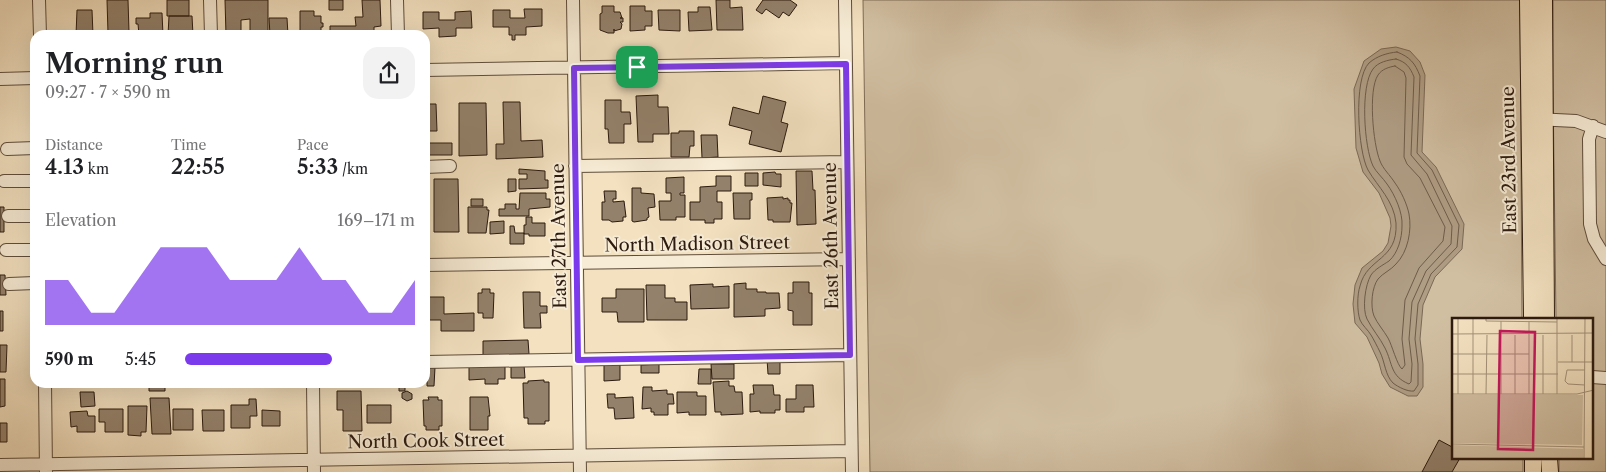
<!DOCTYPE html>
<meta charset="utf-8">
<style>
:root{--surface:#fff;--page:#f2f2f2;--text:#202124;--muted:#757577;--accent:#7c3aed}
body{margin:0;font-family:"Libre Caslon Text",serif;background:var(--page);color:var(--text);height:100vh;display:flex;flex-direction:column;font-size:19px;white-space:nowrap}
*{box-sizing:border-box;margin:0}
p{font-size:16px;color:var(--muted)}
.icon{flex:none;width:28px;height:28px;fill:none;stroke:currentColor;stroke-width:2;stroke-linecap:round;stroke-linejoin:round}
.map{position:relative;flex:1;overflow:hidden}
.panel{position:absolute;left:30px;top:30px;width:400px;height:358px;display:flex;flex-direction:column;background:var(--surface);border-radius:15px;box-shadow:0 5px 20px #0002}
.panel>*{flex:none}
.pin{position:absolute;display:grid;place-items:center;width:42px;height:42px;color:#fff;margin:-21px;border-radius:10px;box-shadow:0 2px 8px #0006}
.round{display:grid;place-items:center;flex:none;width:52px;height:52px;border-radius:15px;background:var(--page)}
.summary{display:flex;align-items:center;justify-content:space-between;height:85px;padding:0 15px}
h1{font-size:28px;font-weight:600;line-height:38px}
.stats{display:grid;grid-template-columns:repeat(3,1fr);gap:8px;height:85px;padding:5px 15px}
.stats div{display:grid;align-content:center}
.stats b{font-size:21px;font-weight:600}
.stats small{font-size:14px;font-weight:400}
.stats p{font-size:14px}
.chart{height:140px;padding:10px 15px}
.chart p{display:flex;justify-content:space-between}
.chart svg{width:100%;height:90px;margin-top:5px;fill:var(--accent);opacity:.7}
ul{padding:0 15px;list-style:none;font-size:16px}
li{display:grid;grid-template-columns:80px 60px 1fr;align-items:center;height:38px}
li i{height:12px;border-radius:6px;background:var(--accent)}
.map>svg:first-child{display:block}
.green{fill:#d1bfa2;stroke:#7e6c58}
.water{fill:#af9d84;stroke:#7b6955}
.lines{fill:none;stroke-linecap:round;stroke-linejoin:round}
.shore{stroke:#6e5c4a;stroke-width:1}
.building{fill:#93816b;stroke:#2c1a0f}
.minor-casing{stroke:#5e4c3b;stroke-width:14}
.major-casing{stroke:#2c1a0f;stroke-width:18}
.minor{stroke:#f7ecd6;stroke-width:12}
.major{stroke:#f3e1c0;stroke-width:16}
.route-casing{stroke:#fff;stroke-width:10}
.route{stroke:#7c3aed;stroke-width:6}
.labels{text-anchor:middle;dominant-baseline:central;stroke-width:4;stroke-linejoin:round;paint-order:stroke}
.street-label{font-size:18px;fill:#2c1a0f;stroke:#f7ecd6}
.inset-road{fill:none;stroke:#a39179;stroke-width:1}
.view{fill:#c2185b;fill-opacity:0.15;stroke:#c2185b;stroke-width:2.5}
.inset-edge{fill:none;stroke:#2c1a0f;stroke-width:2.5}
</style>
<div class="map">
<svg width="1606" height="472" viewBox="0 0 1606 472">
<rect width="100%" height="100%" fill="#f3e1c0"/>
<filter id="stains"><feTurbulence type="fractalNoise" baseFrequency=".004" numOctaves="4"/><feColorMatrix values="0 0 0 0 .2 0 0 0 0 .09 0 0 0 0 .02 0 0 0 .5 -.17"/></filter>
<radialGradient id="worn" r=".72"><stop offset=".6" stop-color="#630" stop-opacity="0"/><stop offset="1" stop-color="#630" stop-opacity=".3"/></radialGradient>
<path class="green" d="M863,0H1520L1522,319L1454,320V458H1523V472H870Z
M1553,0H1606V472H1559V458H1592V320L1556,319L1553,88Z"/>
<path class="water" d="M1396,47L1410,51L1420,62L1425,75L1422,152L1436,167L1464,224L1462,249L1435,277L1423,305L1420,339L1423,364V387L1417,396H1408L1390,387L1382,374L1379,363L1367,337L1355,323L1353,304L1355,285L1362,268L1383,251L1388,243L1391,226L1390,218L1379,193L1363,172L1356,148L1354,89L1364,61L1381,49Z"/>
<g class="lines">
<path class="shore" d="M1397,52C1410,57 1415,63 1420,76L1417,153L1432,170L1459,225L1457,247L1431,274L1418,304L1415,339L1418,364V385L1414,391C1408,392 1398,387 1393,383C1385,375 1385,362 1380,352C1377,346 1374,340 1371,335C1368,330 1362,325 1360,320C1357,311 1357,295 1360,286C1367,257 1398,261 1396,223C1394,201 1378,187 1368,170C1358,152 1353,79 1369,63C1377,56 1387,53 1397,52Z
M1396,59C1406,62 1410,67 1414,77L1411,155L1427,174L1452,226L1451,244L1426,271L1412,302L1409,339L1412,364L1411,382L1409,384C1390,376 1393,364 1385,348C1380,338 1372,329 1367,319C1362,309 1365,285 1371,275C1375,269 1383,265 1389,261C1398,253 1402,238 1402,226C1403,213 1395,195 1387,184C1383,178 1376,172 1373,166C1364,147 1360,86 1373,69C1378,62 1388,60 1396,59Z
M1395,66L1404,72L1406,78L1404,157L1407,164L1420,178L1445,227L1443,241L1419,268L1405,300L1402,339L1405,365L1402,369C1397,365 1392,345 1388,338C1384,331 1377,323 1374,316C1370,306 1372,287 1378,279C1383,273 1391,270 1396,264C1408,252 1412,230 1409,214C1407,204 1401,191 1395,183C1390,175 1383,169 1380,161C1373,144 1368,90 1378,75C1382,69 1389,67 1395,66Z"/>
</g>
<path class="building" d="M107,0H128L129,32L108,33Z
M167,0H189V16H167Z
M225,0H268V35H248L250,34V19L241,20V35H226Z
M329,0H343V10H329Z
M362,0H380L381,26L374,27V35H330V26H356L355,17H363Z
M716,0H730V8L742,7L743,30H717Z
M763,0H790L797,5L789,16L783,12L779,18L766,9L762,14L756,10Z
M602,6H614V12H620L622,18H620H623V22H620L622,24L621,29L614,31V29V33H608L600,30V14L602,13Z
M630,6H645V11H652V26H645V30L630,31Z
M698,7H710L712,30L689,31L688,12H698Z
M524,9H542V26L526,27V35H515V40H512V35H509V27H493V10H510V18H525Z
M77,10H92L93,35H76Z
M658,10H680V31L659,30Z
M300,11H314V16H321V23H323V27H321V35H300Z
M471,11L472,28H456V36L439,37V28L423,29V12H439V20H455V12Z
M150,13H162L163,35H139L138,24H136V18H150Z
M169,16H192L193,35H168Z
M269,18H287L288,35H270Z
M658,95V107H668L669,134H653V142H638L636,96Z
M763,96L786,102L781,122L788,124L781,152L749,144L752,131L729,125L733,107L759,114Z
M605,100H621V112H630L631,124H624V143H609L608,129H605Z
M503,102H520L521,141L542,140L543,157L496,159V144H504Z
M459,103H486L487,155L459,156Z
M425,104H436L437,131H425Z
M679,131H694V146H690L689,157H671V133H679Z
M701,135H717L718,157L702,158Z
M425,143H452V155H425Z
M519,169L545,171V180H548V188L519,189V179H527V174H519Z
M796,171H812L813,190H815L816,224L797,225Z
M775,172L776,174H781V187L763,185V173Z
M745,173H758V186H745Z
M716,176H731V191H717V202H722V219H714V223H705V220H690V202H700V187L716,186Z
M684,177V193H680V195H685V217H676V220H660L659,201H671V193H666V178Z
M434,179H458L459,232H434Z
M508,179H516V191L508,192Z
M632,188H641V193L654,194L655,207L648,208L649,217L647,218V220L634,222L632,221Z
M604,191H616V199H613V202L624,201L626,217H623V221L612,222L609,220H602V202H605Z
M520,193H546V199H550V207L529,209V216H499V209H505V204H516V209H519Z
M733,193H752V200H750V219H734Z
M783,197V199L788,198V200H790V203H792L790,222H773V220H768L767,198Z
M471,199H483V206H471Z
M0,207H4V232H0Z
M468,207H487V210H489L486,233H468Z
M526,217H532V223H545V236H529V234H524V225H526Z
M504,221V233L490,234V222Z
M510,226H514L515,233H524V244H510Z
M0,275H5L6,295H0Z
M793,282H809V293H812V325H793V311L788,310V293H793Z
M746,283V289H757V292H766V293H779L780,308L765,309V316L734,317V284Z
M713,284V287L729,286V308L691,309L690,285Z
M646,285H665V298H675V302H687V320H647Z
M482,289H490V293H494L493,318H483V313H478V293H482Z
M616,289H644V322H618L617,312H602V298H616Z
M523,292H540V306H547V313H540L541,328H524Z
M426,297H444V314L474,313V331H441V320H426Z
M0,311H3V331H0Z
M528,340L529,354L483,355V341Z
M0,345H7L6,372H0Z
M767,359H780V374H768Z
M505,364V379H498V384H485V379L469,380V367Z
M604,364H620V380L604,381Z
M659,364V373H641V365Z
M711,364H734V379H712Z
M511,365H524L525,378H511Z
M435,367L434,386H427V380H425V368Z
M699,369H711V384H698Z
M0,379H5V406L0,407Z
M544,380V382H549V421H545V424H528V418H524L523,383H528V381Z
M729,381V386H734L735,392H742L743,414L721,415V412H715L713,382Z
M149,382H165V391H149Z
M397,382H418V385H405V391H399V386H397Z
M753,385H773L774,395H780V410H775V413H760V411L750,412V394H754Z
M796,385H813L814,407H804V412H786V399H796Z
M643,387H652V391L667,390V394H673L674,404H668V415H654V412H651V408L642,409Z
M337,391H361L362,431H343V410H337Z
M407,391L412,394V399L407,401L402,398V393Z
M80,392H94L95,406L81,407Z
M677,392H697V396H706V415H689V412L677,413Z
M607,394H615V398L633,397L634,418L615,419L614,408H608Z
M428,397H438V400H442V426H439V430H426V426H424L423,400H429Z
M470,397H488L490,416H488V430H470Z
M150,398H169L171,434H152Z
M249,399H256L257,416H250V428H231V405H249Z
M367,405H391V423H367Z
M128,406H147L146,432H141V436L128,435Z
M99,409H123V432H105V422H99Z
M173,409H193V430H173Z
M202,410H224V431H203Z
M262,410L280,411V426H262Z
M87,411L88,416H95V432H77V426L71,427L70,412Z
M0,423H7V442H0Z
M1439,440L1454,448V458H1460L1452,472H1422Z"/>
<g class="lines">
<defs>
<path id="minor" d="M39,0L40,35
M210,0L211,35
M397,0L398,35
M573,0L580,472
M845,0L852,472
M425,70L846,63
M0,79L35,78
M1535,119L1576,121L1606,132
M1593,126L1589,139L1590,224L1594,239L1606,259
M7,149L35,148
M575,166L847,162
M425,167L450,166
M4,181H35
M8,216H35
M6,250H35
M425,265L849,259
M9,284L35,283
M425,362L850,355
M1592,377L1606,378
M45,382L46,472
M313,382L314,472
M0,465L851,451"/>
<path id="major" d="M1528,0L1532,320
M1544,0L1546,320
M1533,458V472
M1549,458L1550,472"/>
</defs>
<use href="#minor" class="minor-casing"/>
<use href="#major" class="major-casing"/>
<use href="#minor" class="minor"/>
<use href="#major" class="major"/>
</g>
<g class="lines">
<defs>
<path id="route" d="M846,64L850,355L578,360L574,68Z"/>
</defs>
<use href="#route" class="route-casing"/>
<use href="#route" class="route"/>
</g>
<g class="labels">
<g class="street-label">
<text transform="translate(1509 160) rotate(-91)">East 23rd Avenue</text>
<text transform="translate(559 236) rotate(-91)">East 27th Avenue</text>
<text transform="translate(831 236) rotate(-91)">East 26th Avenue</text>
<text transform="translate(697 244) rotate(-1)">North Madison Street</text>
<text transform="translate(426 441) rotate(-1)">North Cook Street</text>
</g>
</g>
<g transform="translate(1452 318)">
<rect width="141" height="141" fill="#f3e1c0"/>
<path d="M0,77H131L130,127L0,125ZM0,127L131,131V141H0Z" fill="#d1bfa2"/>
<path class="inset-road" d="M34,0V3L105,4M105,0V76M77,3V76M0,16L142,15M91,17V76M0,36H77M106,44H142M120,44V17M0,56H106M133,67L116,66L113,63L115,52H133M0,76H125L142,72M6,76V0M21,76V0M34,76L35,17M49,76V3M63,76V17M0,126L132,129M132,141L133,0"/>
<path class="view" d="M48,13L83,14L81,132L46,131Z"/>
<rect width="141" height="141" class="inset-edge"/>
</g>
<rect width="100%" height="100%" filter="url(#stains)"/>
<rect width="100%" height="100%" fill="url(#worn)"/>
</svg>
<div class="pin" style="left:637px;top:67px;background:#1e9e55"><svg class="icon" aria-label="arrive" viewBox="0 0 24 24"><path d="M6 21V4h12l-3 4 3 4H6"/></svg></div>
<section class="panel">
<div class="summary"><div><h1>Morning run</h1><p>09:27 · 7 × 590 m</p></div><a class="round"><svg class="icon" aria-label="share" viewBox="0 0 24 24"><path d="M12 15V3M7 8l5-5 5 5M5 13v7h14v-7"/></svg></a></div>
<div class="stats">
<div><p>Distance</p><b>4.13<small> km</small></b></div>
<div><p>Time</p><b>22:55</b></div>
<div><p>Pace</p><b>5:33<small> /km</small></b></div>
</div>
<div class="chart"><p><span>Elevation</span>169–171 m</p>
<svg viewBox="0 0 160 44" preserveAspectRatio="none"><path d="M0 44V22L10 22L20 38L30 38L40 22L50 6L60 6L70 6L80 22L90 22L100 22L110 6L120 22L130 22L140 38L150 38L160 22V44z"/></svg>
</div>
<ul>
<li><b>590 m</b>5:45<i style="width:64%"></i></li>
</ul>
</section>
</div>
